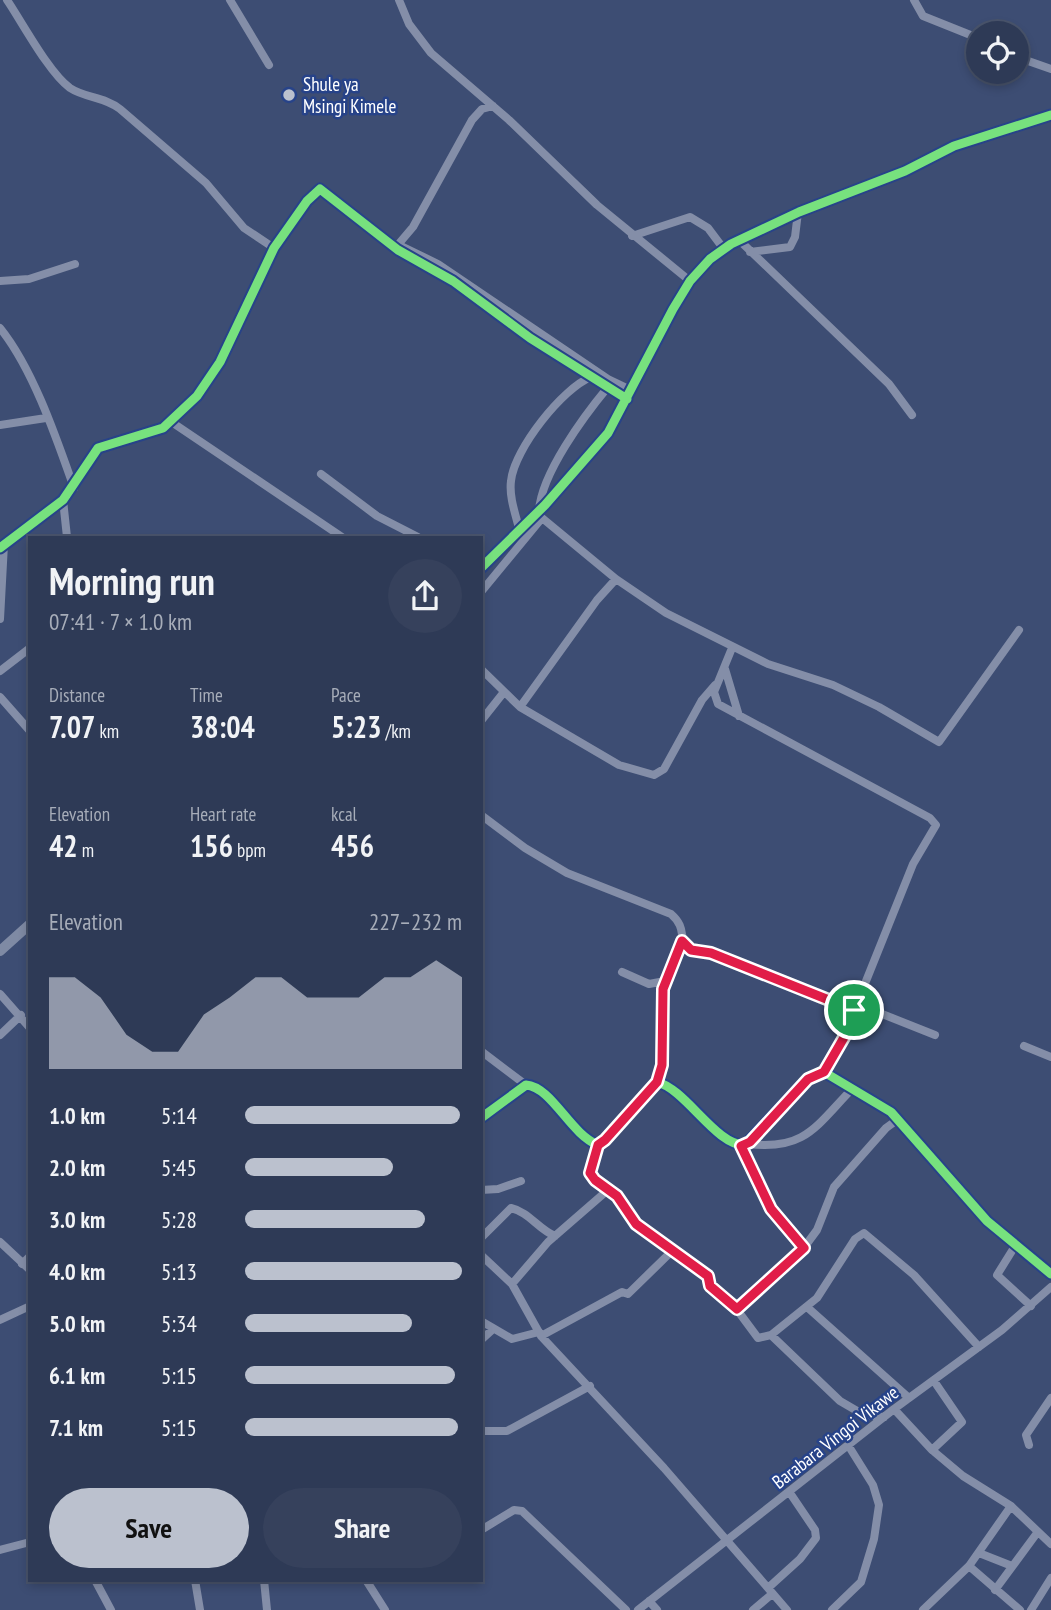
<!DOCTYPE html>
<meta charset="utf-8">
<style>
:root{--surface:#2e3a56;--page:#36415c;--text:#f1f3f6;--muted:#a7adb9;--line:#49546c;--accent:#bbc1ce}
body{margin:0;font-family:"PT Sans Narrow",sans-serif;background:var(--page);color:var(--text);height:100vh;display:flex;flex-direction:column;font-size:26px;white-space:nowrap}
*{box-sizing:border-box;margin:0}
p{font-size:23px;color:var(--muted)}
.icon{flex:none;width:38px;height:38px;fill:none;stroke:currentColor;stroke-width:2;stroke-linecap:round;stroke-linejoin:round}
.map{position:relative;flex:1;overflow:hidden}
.sheet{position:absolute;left:28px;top:536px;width:455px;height:1046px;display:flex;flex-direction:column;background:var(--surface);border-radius:0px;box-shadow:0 4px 10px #0003,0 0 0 2px var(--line)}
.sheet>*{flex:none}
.tools{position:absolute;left:966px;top:21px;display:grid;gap:14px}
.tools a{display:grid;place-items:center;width:63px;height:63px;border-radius:50%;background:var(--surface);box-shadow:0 4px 10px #0003,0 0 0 2px var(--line);font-size:35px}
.pin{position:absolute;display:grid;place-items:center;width:60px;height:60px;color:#fff;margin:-30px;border:4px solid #fff;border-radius:50%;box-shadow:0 2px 7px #0007}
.round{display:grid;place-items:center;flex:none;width:74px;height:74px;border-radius:37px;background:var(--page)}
.overview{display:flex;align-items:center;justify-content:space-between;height:119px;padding:0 21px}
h1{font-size:38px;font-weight:800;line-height:52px}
.metrics{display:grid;grid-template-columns:repeat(3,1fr);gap:10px;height:119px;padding:7px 21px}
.metrics div{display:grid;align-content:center}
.metrics b{font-size:30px;font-weight:800}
.metrics small{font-size:19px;font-weight:400}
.metrics p{font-size:19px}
.chart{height:196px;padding:14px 21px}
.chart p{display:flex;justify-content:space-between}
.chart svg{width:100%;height:126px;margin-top:7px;fill:var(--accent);opacity:.7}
.button{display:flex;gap:14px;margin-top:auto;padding:14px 21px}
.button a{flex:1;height:80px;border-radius:42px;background:var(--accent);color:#111;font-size:28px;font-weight:800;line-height:80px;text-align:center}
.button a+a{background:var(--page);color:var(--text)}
ul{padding:0 21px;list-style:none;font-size:23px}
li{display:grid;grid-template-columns:112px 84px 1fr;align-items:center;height:52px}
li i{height:18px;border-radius:9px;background:var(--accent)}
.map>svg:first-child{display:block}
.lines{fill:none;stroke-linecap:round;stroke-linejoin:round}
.street{stroke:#848ea8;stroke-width:8}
.secondary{stroke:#7f8aa4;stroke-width:10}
.cycleway-casing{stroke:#274389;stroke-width:13}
.cycleway{stroke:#77e17e;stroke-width:9}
.route-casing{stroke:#fff;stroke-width:14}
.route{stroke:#e11d48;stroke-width:9}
.poi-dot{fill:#bbc1ce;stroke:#274389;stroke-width:2.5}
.labels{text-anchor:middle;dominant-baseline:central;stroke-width:5;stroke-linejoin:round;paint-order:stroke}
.poi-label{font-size:19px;fill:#fff;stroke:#274389;text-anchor:start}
.street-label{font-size:19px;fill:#fff;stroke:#274389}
</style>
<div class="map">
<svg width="1051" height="1610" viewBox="0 0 1051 1610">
<rect width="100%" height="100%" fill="#3d4d73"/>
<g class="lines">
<path class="street" d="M7,0C22,22 49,73 70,88C85,98 105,97 120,109L206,183L244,228L274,248
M230,0L269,65
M399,0L409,24L431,53L509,120L597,205L690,281
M914,0L923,16L978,38
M1017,57L1051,69
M632,236L690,217L708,228L723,248
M739,240L889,384L912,415
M399,245L438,264L608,379L631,390
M396,247L413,227L472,120L482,109L493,106
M750,252L790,247L795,237L798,212
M0,281L29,279L75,264
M0,328C33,369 56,437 74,488
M170,421L342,537
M0,425L46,418
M321,474L377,516L418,537
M63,500L67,537
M539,511C541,474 584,416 608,387
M536,513L616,579L666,613L768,664L833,685L879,707L939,742L1019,630
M519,528C515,513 509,496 511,481C514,449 563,388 591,377
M0,548L63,500L98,448L163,428L197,396L220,362L274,248L307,201L320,189L398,250L453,281L530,338L627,399
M481,592L542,518
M0,619L4,544
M732,648L714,692L718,704L930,818L936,825L913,864L854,1011
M481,669L520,707L619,765L654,775L664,769L702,700L715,685
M725,669L739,716
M0,671L30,648
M0,697L30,731
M520,707L597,600L616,579
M481,721L504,692
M481,815L525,848L567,873L671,914C694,934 666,946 711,953L854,1011L857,1019L824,1072
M622,972L649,984L665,981
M0,994L30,1028
M857,1004L935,1035
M0,1035L21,1015
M1024,1046L1051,1057
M481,1051L526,1085
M657,1082L662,1065L663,989L682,941
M481,1118L526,1085C552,1087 570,1134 598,1145L605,1140L657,1082C686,1089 716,1146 745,1145L808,1079L824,1072L891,1112L987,1221L1051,1274
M748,1144C805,1151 816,1126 852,1089
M598,1145L590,1169L595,1180L617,1196L636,1224L708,1276L710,1286L726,1303H732L758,1338L771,1335L817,1298L855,1239L864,1233L914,1275L979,1347
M741,1146L771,1209L804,1248
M481,1190L498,1189L521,1181
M481,1238L511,1208C529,1212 538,1229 555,1236
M0,1242L30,1270
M1015,1246L997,1275L1031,1306
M481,1255L512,1284L541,1336L664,1468L787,1610
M22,1264L30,1256
M512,1284L548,1242L609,1189
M807,1307L909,1398
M737,1309L800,1253L817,1230L834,1187L886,1128L897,1120
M0,1320L30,1306
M481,1321L512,1339L539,1332
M771,1335L840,1401L864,1415L884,1417
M541,1336L622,1292L628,1294L673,1250
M481,1340L492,1330
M894,1409L932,1450L963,1476L1011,1506L1051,1544
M481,1431H507L590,1386
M1029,1445L1026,1435L1051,1398
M932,1450L962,1422L934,1381
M481,1530L514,1510L522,1511L626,1610
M0,1550L30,1542
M979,1553L1012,1566
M969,1566L1020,1610
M95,1580L111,1610
M195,1580L200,1610
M264,1580L267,1610
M366,1580L385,1610
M768,1588L800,1559L816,1538L815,1530L790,1493
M995,1590L1037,1533
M649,1601L657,1610
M638,1610L894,1409L1002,1330L1051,1287
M753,1610L772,1594
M832,1610L861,1582L874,1539L879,1505L873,1485L848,1445
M923,1610L969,1566L1011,1506
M1031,1610L1051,1578"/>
<path class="secondary" d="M481,568L545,505L608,433L673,309L690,281L710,259L731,244L799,212L905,171L954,146L1051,115
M0,951L30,924"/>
<defs>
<path id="cycleway" d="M0,548L63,500L98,448L163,428L197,396L220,362L274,248L307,201L320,189L398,250L453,281L530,338L627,399
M481,568L545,505L608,433L673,309L690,281L710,259L731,244L799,212L905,171L954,146L1051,115
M481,1118L526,1085C552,1087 570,1134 598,1145L605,1140L657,1082C686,1089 716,1146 745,1145L808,1079L824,1072L891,1112L987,1221L1051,1274"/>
</defs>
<use href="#cycleway" class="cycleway-casing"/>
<use href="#cycleway" class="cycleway"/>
</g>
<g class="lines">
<defs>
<path id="route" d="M682,941L691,950L711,953L854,1010L857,1015L824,1072L808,1079L750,1142L741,1146L771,1209L804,1248L737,1309L710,1286L708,1276L636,1224L617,1196L595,1180L590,1173L598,1145L605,1140L657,1082L662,1065L663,989Z"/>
</defs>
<use href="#route" class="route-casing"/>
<use href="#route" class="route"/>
</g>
<circle class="poi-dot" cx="289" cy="95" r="7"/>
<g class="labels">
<g class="poi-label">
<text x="303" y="84">Shule ya<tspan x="303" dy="22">Msingi Kimele</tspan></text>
</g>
<g class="street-label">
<text transform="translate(835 1437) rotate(-38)">Barabara Vingoi Vikawe</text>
</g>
</g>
</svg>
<div class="tools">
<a><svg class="icon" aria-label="locate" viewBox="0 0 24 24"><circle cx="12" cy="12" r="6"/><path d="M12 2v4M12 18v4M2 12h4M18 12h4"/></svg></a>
</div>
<div class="pin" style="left:854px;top:1010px;background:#1e9e55"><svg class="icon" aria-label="arrive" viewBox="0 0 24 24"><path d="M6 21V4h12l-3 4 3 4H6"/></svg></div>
<section class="sheet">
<div class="overview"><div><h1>Morning run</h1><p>07:41 · 7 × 1.0 km</p></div><a class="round"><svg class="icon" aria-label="share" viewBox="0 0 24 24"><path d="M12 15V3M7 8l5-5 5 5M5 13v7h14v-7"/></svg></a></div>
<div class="metrics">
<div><p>Distance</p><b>7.07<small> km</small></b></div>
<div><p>Time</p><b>38:04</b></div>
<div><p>Pace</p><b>5:23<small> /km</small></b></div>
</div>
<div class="metrics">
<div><p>Elevation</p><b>42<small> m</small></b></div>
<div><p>Heart rate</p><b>156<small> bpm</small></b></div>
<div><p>kcal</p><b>456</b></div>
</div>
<div class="chart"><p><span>Elevation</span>227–232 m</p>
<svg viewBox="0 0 160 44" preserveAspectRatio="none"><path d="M0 44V12L10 12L20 19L30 32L40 38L50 38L60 25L70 19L80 12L90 12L100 19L110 19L120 19L130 12L140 12L150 6L160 12V44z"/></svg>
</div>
<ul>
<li><b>1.0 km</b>5:14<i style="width:99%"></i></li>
<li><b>2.0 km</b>5:45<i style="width:68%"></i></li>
<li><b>3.0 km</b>5:28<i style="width:83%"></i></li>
<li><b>4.0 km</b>5:13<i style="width:100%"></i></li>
<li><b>5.0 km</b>5:34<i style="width:77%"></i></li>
<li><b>6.1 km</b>5:15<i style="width:97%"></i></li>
<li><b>7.1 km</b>5:15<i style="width:98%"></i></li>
</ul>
<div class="button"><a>Save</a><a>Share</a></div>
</section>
</div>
